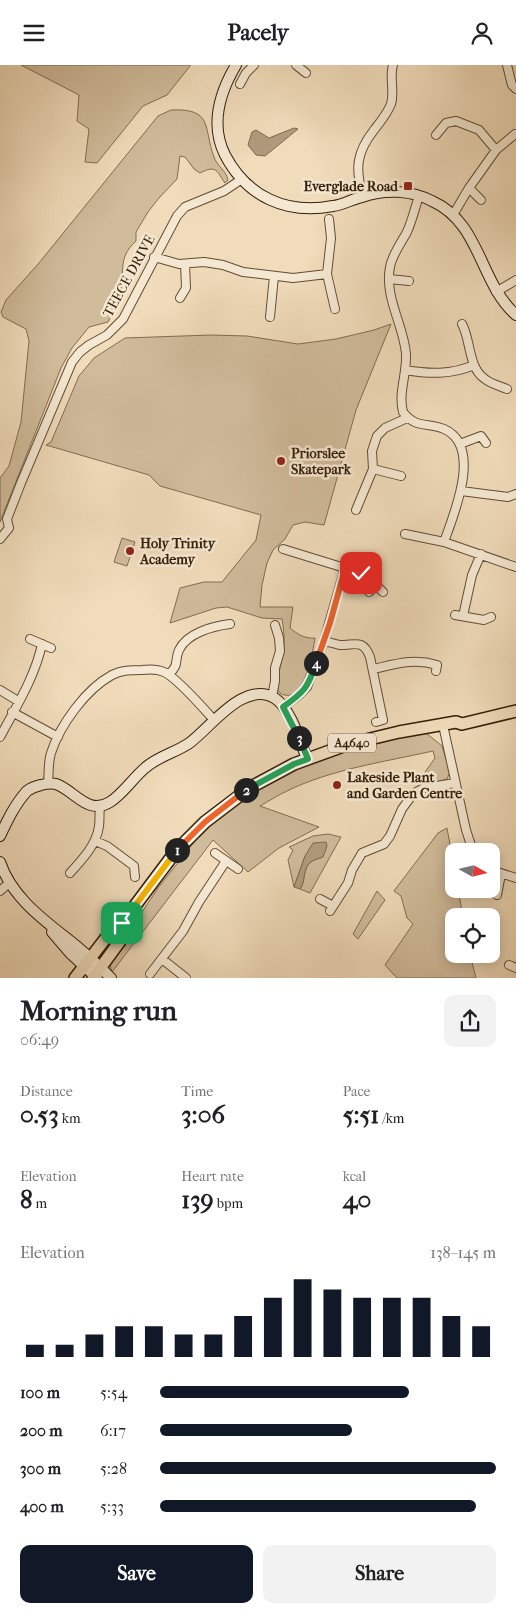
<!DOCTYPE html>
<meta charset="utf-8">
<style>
:root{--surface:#fff;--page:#f2f2f2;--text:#202124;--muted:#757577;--accent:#111827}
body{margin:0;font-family:"IM FELL French Canon",serif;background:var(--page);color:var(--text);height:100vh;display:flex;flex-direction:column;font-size:19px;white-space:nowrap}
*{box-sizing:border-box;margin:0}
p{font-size:16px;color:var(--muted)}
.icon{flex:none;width:28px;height:28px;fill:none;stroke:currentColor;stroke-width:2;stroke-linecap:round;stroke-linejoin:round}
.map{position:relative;height:913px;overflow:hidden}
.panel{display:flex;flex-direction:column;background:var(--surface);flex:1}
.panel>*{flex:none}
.needle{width:32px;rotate:98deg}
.controls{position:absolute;left:445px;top:778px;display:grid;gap:10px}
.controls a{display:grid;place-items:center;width:55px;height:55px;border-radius:10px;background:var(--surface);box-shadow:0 2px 12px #0003;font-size:25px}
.pin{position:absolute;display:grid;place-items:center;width:42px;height:42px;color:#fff;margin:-21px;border-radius:10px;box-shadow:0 2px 8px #0006}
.km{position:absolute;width:25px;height:25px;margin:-12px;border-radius:50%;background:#222;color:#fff;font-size:14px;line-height:25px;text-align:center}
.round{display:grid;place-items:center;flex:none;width:52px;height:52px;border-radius:10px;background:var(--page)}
.overview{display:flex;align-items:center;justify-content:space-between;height:85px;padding:0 20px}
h1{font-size:28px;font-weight:700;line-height:38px}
.stats{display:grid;grid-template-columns:repeat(3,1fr);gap:8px;height:85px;padding:5px 20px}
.stats div{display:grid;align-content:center}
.stats b{font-size:25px;font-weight:700}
.stats small{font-size:14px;font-weight:400}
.stats p{font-size:14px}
.chart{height:140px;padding:10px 20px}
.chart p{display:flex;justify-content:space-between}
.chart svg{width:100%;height:90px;margin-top:5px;stroke:var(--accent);stroke-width:6}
.action{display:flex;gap:10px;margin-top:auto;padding:10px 20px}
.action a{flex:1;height:58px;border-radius:10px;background:var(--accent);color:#fff;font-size:20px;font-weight:700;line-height:58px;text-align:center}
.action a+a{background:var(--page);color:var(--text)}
ul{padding:0 20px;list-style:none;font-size:16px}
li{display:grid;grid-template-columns:80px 60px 1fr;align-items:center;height:38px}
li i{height:12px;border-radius:6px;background:var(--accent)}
header{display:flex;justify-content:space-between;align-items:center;height:65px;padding:0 20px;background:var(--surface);font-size:22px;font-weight:700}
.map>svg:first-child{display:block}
.green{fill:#d0bb9b;stroke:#826c50}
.water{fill:#b09b7d;stroke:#7e694d}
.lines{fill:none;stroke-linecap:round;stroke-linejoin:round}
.street-casing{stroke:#624d33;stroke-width:10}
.secondary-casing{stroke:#331e06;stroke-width:12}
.primary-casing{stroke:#331e06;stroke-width:14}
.street{stroke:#f5e8d2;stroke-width:8}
.secondary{stroke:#f5e8d2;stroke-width:10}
.primary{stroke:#f0dbba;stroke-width:11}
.split-1-casing{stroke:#fff;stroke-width:10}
.split-2-casing{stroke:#fff;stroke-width:10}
.split-3-casing{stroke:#fff;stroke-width:10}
.split-4-casing{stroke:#fff;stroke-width:10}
.split-5-casing{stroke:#fff;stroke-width:10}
.split-6-casing{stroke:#fff;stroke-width:10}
.split-1{stroke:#f5b400;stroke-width:6}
.split-2{stroke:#f0652b;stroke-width:6}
.split-3{stroke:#22a559;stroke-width:6}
.split-4{stroke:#22a559;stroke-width:6}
.split-5{stroke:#f0652b;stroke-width:6}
.split-6{stroke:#f5b400;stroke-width:6}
.poi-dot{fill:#8f2418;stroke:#f5e8d2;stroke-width:2}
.labels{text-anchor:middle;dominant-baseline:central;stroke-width:5;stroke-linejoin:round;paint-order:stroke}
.shield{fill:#f5e8d2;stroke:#6d5b43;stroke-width:1}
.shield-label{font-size:12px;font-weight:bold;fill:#331e06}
.poi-label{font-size:14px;font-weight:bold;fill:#331e06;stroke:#f5e8d2;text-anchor:start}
.street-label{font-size:14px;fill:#331e06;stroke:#f5e8d2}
</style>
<header><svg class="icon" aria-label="menu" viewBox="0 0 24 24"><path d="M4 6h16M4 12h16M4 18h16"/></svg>Pacely<svg class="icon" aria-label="person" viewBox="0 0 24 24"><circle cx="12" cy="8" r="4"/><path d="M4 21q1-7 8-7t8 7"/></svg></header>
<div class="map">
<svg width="516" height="913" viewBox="0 0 516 913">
<rect width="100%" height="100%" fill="#f0dbba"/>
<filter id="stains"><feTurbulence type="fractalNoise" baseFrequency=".004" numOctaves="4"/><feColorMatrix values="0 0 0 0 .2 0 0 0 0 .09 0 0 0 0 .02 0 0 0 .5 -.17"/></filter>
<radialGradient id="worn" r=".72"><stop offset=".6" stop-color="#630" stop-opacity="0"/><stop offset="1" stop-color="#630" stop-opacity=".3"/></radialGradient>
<path class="green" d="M21,0H190V1L167,30L143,41L97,98L85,97L89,64L77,56L79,30Z
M171,45C214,43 203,63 214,92C217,101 226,105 228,115L225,118C217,107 217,99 200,108L194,104L185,92L180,91L177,114L159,133L148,147L136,167V176C116,194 126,208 120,231C117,240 112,249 108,257L89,262L72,283L61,303L0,457V413L9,401L21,357L29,276L26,264L3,252L1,247L6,235L39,198L158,51Z
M391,259L356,345L324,460L305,457L293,460L285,474L273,485L267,498L262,520L260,542H293L290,563C297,569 305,574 315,573C313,586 305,635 285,630C281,630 278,627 278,623C276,612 282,599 283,588C285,577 284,565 282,554L262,553L227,542L216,543L170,558L180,523L204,517H222L256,475L261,450L160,421L149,410L46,380L51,377L79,311L94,293L125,273L211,270L247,271L298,279L336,274L374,265Z
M122,473L135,477L127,501L114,497Z
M426,668L442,681L450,707L447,714L434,718L427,716L423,710L435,693L433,686C384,697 332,704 287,726C278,730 269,736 260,741L319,762L279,783L248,807L213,775L112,907L109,897L158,823L198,772L238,734L282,710L318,695L357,681Z
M447,763L454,801V824H458L463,851H454V889H470L476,913H397L385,900L413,859L407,853L401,831L394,826L438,768Z
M328,769L341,772L310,828L300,824C306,817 302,803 311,797C314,794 319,794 322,792L327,781L305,791L294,822L288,795L293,785L289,782L313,771Z
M377,826L385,835L358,874L353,869Z"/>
<path class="water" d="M294,63L298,64L265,91L256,90L248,80L252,67L256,65L269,73Z
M326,777L327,781L323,792C319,794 314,794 311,797C302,803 306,817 300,824L294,822L305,791L313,778Z"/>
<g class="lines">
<defs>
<path id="street" d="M296,0L306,8
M507,0L512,20L516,24
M240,19L246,8L254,0
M436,70L446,58L456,56L479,65L496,85L515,69
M363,131C355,104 356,88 374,65C381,56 387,49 391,39C395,26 389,12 393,0
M419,131C415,143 412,156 407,167C401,178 392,190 390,202C384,232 404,261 406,289C407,309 398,328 403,347C416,364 427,357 444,364C483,381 454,449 444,477L516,502
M481,135L469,123L496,85
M453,150L469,123
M154,192L179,199L204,197L223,200L243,207L293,213L327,209L331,173L329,154
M327,209L335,244
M389,214L409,216
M496,227L516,215
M180,233L186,223L185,199
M270,252L274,211
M462,259C471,275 468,303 485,314C491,319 500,321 507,324
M405,305C429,309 451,310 474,300
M460,379L481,371L486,378
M373,404L401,411
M461,426L508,432L516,429
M356,445L373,404L372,386L377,371L385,363L407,353
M405,469L444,477
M0,474L9,463L7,454L21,418L72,297L80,287L89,280L107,270L123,254L177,151L185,142L224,126L242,114
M283,484L361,508L368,512L383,527
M369,527L376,520
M455,550L484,555L491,552
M463,551L472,510L481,489
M30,574L51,583
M324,576L345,503
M373,604C396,599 414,593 437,600L436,606
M169,609C180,599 174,596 179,585C187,568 213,561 230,559
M0,625L18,636
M272,632L275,616V603L280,586L279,573L275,560
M283,642L299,630L307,622L324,576C329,577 335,579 340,580C356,580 363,574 370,592L383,655L376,657
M12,647L58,672
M443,660L466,765L473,786
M0,672C16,642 35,612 42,579
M48,718C49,708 48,697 51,688C60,660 86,624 112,610C121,605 132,605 142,605C150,604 157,604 164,607C176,612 205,645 214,655
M95,776L107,781L134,801L135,812
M215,788L238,804
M491,805L516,813
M70,808C82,795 97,779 99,761C100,754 99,748 100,741
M0,826L9,818
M497,830L501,809
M320,834L333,841
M330,846L348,818L352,805L362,788L384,779L390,771L402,744L413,729L424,723L455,718
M162,894L186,913
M509,900L516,903
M150,909L183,866L199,837L226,796"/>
<path id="secondary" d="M236,0C220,27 210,60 225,90C247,132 287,150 333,141C343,140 352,134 362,132C385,124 411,125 432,136C481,158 479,217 516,250
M0,771C7,756 15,739 27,726C31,723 36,721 41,720C45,719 51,718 56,719C74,725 88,751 110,737C123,729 133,713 145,703C157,692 174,688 188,679C210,664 244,613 276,634C291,645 300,676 307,694
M0,797C13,836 50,859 80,884C91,893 101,903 111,913
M52,867L70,888L97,913"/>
<path id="primary" d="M75,913L109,869L122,858L176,786L205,757L251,722L294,699L349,679L399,667L456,657L462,659L516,646
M93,913L120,876L122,858"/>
</defs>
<use href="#street" class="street-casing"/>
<use href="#secondary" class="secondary-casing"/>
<use href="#primary" class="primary-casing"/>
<use href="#street" class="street"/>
<use href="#secondary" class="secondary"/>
<use href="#primary" class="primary"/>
</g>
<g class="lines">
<defs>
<path id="split-1" d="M122,858L177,785"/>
<path id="split-2" d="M177,785L205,757L246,725"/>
<path id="split-3" d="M246,725L294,699L308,694L299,673"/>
<path id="split-4" d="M299,673L283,642C304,627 308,623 316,598"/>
<path id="split-5" d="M316,598L330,558L343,511"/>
<path id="split-6" d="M343,511L345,503L361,508"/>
</defs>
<use href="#split-1" class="split-1-casing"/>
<use href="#split-2" class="split-2-casing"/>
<use href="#split-3" class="split-3-casing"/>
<use href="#split-4" class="split-4-casing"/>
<use href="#split-5" class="split-5-casing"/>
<use href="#split-6" class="split-6-casing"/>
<use href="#split-1" class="split-1"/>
<use href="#split-2" class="split-2"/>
<use href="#split-3" class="split-3"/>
<use href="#split-4" class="split-4"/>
<use href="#split-5" class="split-5"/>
<use href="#split-6" class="split-6"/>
</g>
<g class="poi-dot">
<rect x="403" y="116" width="10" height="10" rx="2.5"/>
<circle cx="281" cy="396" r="5"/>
<circle cx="130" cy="486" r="5"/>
<circle cx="337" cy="720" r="5"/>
</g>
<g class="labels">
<rect class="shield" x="328" y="668.5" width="48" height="19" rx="4"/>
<g class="shield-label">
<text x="352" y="678">A4640</text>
</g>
<g class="poi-label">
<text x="398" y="121" text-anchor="end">Everglade Road</text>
<text x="291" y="388">Priorslee<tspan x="291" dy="16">Skatepark</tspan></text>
<text x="140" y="478">Holy Trinity<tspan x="140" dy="16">Academy</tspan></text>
<text x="347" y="712">Lakeside Plant<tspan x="347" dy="16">and Garden Centre</tspan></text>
</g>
<g class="street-label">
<text transform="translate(129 211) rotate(-61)">TEECE DRIVE</text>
</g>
</g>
<rect width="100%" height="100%" filter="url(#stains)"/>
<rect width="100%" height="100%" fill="url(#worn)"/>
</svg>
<div class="controls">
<a><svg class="needle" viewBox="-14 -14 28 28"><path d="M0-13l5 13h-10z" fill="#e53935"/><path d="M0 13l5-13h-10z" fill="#757577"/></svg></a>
<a><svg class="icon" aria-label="locate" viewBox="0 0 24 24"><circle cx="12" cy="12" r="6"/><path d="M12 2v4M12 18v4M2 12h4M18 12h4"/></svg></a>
</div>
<div class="pin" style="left:122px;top:858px;background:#1e9e55"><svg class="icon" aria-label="arrive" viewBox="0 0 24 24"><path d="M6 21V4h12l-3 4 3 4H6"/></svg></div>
<div class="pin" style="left:361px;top:508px;background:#d93025"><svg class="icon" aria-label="check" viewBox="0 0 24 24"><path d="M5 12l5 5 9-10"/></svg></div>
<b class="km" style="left:177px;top:785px">1</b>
<b class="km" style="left:246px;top:725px">2</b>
<b class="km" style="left:299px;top:673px">3</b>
<b class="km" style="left:316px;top:598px">4</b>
</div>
<section class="panel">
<div class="overview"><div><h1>Morning run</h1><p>06:49</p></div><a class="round"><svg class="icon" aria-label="share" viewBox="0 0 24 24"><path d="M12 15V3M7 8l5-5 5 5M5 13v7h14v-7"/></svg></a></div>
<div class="stats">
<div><p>Distance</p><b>0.53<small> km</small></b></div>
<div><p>Time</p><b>3:06</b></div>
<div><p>Pace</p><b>5:51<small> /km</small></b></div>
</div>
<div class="stats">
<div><p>Elevation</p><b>8<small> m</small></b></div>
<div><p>Heart rate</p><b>139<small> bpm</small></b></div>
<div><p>kcal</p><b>40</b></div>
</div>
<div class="chart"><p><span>Elevation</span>138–145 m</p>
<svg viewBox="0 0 160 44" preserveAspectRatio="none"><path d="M5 44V38M15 44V38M25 44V33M35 44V29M45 44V29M55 44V33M65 44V33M75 44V24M85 44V15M95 44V6M105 44V11M115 44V15M125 44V15M135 44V15M145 44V24M155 44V29"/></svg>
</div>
<ul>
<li><b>100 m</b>5:54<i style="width:74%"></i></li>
<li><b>200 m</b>6:17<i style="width:57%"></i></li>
<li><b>300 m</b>5:28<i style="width:100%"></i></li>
<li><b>400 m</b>5:33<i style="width:94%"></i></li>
</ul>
<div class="action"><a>Save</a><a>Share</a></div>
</section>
